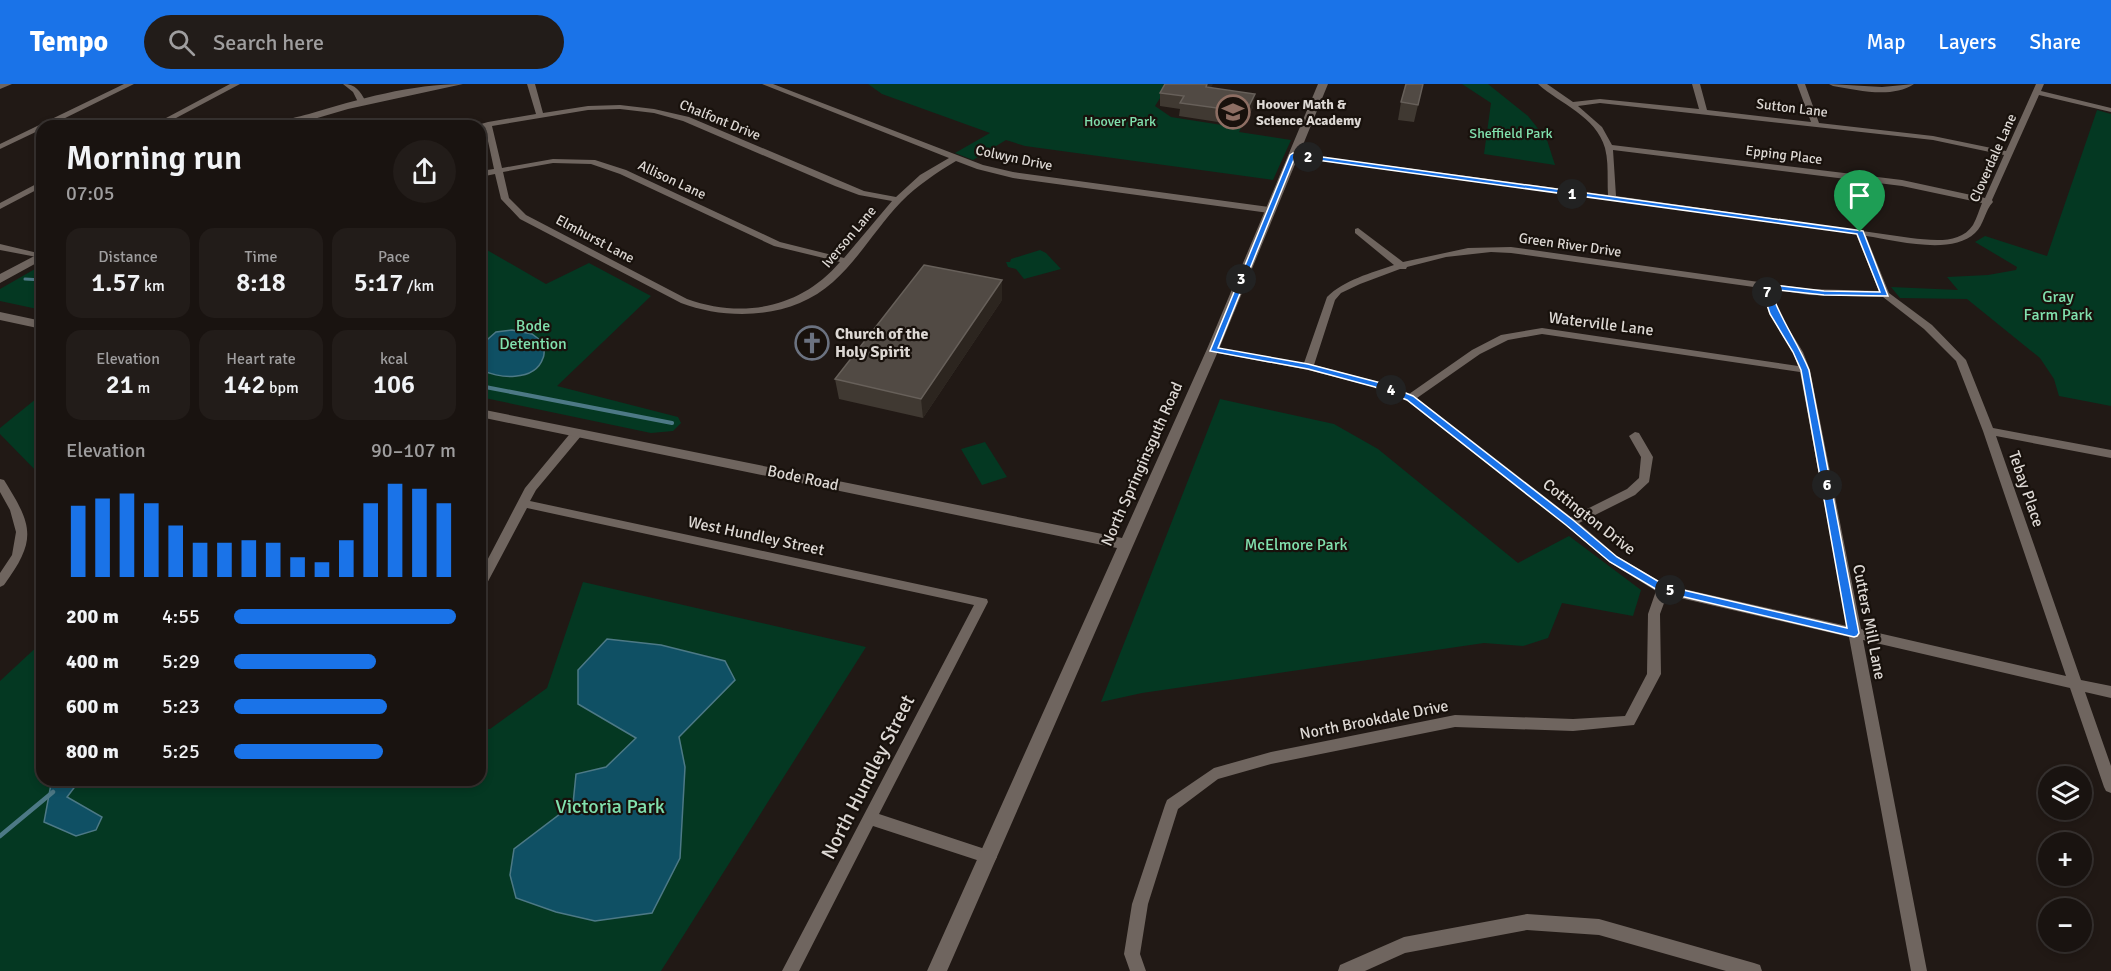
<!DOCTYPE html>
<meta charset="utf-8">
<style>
:root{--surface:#191310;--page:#221c19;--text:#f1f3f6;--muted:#9f9e9f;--line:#373230;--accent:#1a73e8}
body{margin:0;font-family:Signika,sans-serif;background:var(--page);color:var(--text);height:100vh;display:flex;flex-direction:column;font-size:22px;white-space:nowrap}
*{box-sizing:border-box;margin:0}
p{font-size:20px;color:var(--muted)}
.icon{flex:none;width:33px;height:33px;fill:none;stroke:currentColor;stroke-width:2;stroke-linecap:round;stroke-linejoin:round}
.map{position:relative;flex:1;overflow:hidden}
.details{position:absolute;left:36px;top:36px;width:450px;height:666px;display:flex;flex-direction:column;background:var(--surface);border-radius:18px;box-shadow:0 3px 9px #0003,0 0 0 2px var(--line)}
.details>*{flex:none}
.fabs{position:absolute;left:2038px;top:682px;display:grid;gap:12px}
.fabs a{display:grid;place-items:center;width:54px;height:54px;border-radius:50%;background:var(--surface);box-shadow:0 3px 9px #0003,0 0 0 2px var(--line);font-size:30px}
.pin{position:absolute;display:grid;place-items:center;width:51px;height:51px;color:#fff;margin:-62px -26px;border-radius:50% 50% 50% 0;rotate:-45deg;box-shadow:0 0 6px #0007}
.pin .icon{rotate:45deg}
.km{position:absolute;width:30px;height:30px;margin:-15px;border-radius:50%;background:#222;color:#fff;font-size:16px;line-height:30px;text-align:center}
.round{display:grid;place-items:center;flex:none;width:63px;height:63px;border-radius:32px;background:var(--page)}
.headline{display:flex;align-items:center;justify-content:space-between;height:102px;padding:0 30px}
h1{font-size:33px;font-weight:600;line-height:45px}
.figures{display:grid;grid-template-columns:repeat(3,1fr);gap:9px;height:102px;padding:6px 30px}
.figures div{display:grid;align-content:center;border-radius:15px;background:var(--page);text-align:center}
.figures b{font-size:26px;font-weight:600}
.figures small{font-size:16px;font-weight:400}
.figures p{font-size:16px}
.chart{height:168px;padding:12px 30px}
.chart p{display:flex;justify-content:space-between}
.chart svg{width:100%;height:108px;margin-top:6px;stroke:var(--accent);stroke-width:6}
ul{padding:0 30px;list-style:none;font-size:20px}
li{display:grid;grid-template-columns:96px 72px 1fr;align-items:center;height:45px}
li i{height:15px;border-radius:8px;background:var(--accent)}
header{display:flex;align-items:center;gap:36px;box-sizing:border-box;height:84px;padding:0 30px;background:var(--accent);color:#fff}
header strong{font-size:28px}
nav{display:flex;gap:33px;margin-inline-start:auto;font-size:21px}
.search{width:420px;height:54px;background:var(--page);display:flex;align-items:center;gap:15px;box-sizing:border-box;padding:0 21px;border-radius:33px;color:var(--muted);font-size:22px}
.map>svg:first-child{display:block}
.green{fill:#043822}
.water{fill:#0f5064;stroke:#4d7986;stroke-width:1.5}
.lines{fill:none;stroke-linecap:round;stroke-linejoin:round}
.stream-far2{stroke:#4d7986;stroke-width:3}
.stream-far1{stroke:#4d7986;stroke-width:4}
.stream{stroke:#4d7986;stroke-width:4.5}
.minor{fill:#6f655f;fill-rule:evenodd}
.tertiary{fill:#6f655f;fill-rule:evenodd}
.wall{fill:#403932}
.shaded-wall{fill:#2c251f}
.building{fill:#514a44;stroke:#67605a;stroke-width:1.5}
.route{fill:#1a73e8;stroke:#fff;stroke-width:1.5;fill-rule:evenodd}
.labels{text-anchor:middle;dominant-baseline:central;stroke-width:4.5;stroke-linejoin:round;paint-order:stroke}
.far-poi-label{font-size:14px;font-weight:bold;fill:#ddd8d4;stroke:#18110c;text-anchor:start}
.far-street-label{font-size:14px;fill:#ddd8d4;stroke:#18110c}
.far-park-label{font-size:14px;fill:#81e1ae;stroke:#18110c}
.park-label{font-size:16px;fill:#81e1ae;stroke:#18110c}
.street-label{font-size:16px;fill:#ddd8d4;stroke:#18110c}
.poi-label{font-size:16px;font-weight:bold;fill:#ddd8d4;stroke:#18110c;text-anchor:start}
.near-street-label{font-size:20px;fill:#ddd8d4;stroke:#18110c}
.near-park-label{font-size:20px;fill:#81e1ae;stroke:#18110c}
</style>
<header>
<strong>Tempo</strong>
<div class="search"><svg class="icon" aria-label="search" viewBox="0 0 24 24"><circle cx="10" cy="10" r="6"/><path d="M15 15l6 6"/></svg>Search here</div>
<nav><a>Map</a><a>Layers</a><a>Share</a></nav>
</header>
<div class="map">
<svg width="2111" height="887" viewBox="0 0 2111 887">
<rect width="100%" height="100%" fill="#211915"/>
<path class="green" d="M868,0H1169L1155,22L1171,33L1241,44L1239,48L1291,56L1273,96L1025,62L1006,56L973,76L955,69L990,49L882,10Z
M1462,0H1488L1528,32L1547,56L1555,81L1484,70L1491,19Z
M2097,26L2111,30V322L2059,312L2054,295L2040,274L1967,215L1900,214L1891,203L1958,206L1947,193L1988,191L2016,186L2017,183L1975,158L1985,152L2047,172Z
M480,162L546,200L589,179L651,212L557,302L678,333L681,339L673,347L651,349L480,313Z
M1040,166L1046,169L1061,185L1024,195L1016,185L1008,183L1006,178H1010L1011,175Z
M42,181V226L0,217V205Z
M42,310V393L0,350V344Z
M1220,315L1334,340L1378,365L1518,479L1569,452L1641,506L1633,532L1562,519L1548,554L1523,562L1484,559L1142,609L1101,618Z
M985,358L1007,393L982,401L961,365Z
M583,498L866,563L661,887H0V597L42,558V696H480V645H490L547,604Z"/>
<path class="water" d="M512,246L532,250L544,259C544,263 545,270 543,274C535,298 497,295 480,285V262L496,248Z
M607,555L661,561L725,577L735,596L679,653L685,683L680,774L652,829L595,837L556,828L516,814L510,791L514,765L573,720L576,690L606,683L636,654L578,620V586Z
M54,696H80L67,713L102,733L96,746L76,752L44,738L51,700Z"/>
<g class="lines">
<path class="stream-far2" d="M25,195L42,196"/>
<path class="stream-far1" d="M480,302L672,339"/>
<path class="stream" d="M0,752L53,708"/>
<path class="minor" d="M0,0H12L0,5Z
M124,0H134L49,42H42V45L0,65V60Z
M230,0H240L161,42H151Z
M343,0C356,0 360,7 366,18L365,20H359L353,8Z
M527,0H535L543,29L588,22L620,21L654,25L689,33L864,107L896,113L920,91L949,74L762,0H773L983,81L1013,88L1269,123L1273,126L1269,129L1013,94L977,85L956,77C936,89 918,101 901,118C877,143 858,176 833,198C792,235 729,237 681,219L520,135L501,115L495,90L480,93V87L494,85L485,43L474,42L488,38L536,30ZM620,25L654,29L683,37L835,102L859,111L892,117L844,174L780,158L626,86L595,76L553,75L502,84L492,42L588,26ZM553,79L591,80L620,90L774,162L840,178C801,224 743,235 687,215L526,131L509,114L503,88Z
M1538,0H1547L1573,18L1600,15L1699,25L1692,0H1700L1707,26L1811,38L1797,0H1805L1819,39L1933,52L2006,67L2036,0H2044L2041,7L2111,24V28L2039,11L1992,116L1993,118C1985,126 1984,141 1975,149C1951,172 1895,156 1866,152L1889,209L1932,241L1966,276L1993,344L2111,366V374L1996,352L2081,596L2111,602V614L2085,608L2111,682V709L2106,707L2104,703L2070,604L1863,556L1927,887H1911L1849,553L1667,511L1660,530L1661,590L1634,641L1573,647L1455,643L1271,680L1218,695L1178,725L1148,820L1140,870L1146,887H1130L1124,870L1132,820L1165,721L1167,716L1214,684L1271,668L1455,631L1573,635L1625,632L1647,590L1648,530L1656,507L1609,478L1566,441L1406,316L1374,303L1308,286L1213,268L1208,265L1209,263L1304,279L1327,213C1344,196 1371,189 1394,181L1355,149V145L1358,144L1403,178L1468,164L1511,163L1809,205L1879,207L1856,150L1293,73L1289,71L1293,69L1608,111C1607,96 1609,79 1605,64C1596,32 1560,20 1538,0ZM1600,19L1933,56L2004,71L1985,114L1902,96L1612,61L1602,43L1578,22ZM1613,66L1902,102L1982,119C1979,126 1977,134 1973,141C1960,161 1931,156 1911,154L1616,112ZM1491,168L1511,169L1761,204L1769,229L1793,268L1798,282L1542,244L1501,251L1472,266L1409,310L1382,299L1314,281L1335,216L1341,209L1360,200L1400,185H1406L1407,183L1446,173ZM1771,205L1809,211L1883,213L1924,245L1956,277L1983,347L2066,592L1861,545L1810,286L1803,268L1779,229ZM1542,250L1800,288L1847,542L1666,501L1617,472L1579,439L1635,411L1649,398L1653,373L1639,349L1635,348L1629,352L1641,373L1639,394L1627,405L1571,433L1417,314L1480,270L1508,256Z
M1829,0L1882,3L1914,0C1891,15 1858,6 1833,2Z
M42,97V103L0,125V119Z
M0,160L42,170V174L0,166Z
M577,345L581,346L583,349L581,352L536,406L530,417L987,515L988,518L879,730L994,768L997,773L994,778L989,780L873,742L799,887H782L974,521L527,424L484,505L480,507V490L525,404L573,346Z
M0,395L4,396C33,442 37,456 4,501L0,503V489L12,471L16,448L10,426L0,408Z
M1527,830L1599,835L1754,879L1760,881L1762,887H1726L1599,851L1527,846L1405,869L1365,887H1338L1340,881L1404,853Z"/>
<path class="tertiary" d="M463,0L348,25L290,42H275C284,35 298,33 309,30C358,15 412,0 463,0Z
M1318,0H1328L1219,265L947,887H927L1117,464L480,333V325L1122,454L1207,265Z
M42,168V176L0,199V190Z
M0,228L42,237V245L0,236Z"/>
</g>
<path class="wall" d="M1423,0L1414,38L1398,36L1401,18Z
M1211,3L1253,23L1244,42L1179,32L1180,25L1160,22V9Z
M1002,216L923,334L839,315L835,295Z"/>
<path class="shaded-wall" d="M1207,0H1213L1205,16L1206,3Z
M1255,10L1253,23L1244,42L1246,28Z
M1002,196V216L923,334L921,315Z"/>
<path class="building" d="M1165,0H1207L1206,3L1255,10L1246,28L1180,19L1184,12L1160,9Z
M1406,0H1423L1418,21L1401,18Z
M924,181L1002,196L921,315L835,295Z"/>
<path class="route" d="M1293,69L1863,147L1888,212L1824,211L1770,205C1780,235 1797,257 1809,286L1859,549L1857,552L1854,553L1659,507L1610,478L1566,441L1407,316L1375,303L1308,285L1210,267L1290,71ZM1295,73L1857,150L1880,208L1824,207L1765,200L1761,202L1770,230L1793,268L1801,286L1847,544L1666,502L1617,473L1573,436L1413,312L1381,299L1308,280L1218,264Z"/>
<defs>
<symbol id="school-ring" viewBox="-11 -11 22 22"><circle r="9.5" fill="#18110c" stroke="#8d6e63" stroke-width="1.5"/><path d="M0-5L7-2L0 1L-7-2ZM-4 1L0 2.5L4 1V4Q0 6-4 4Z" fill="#8d6e63"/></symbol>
<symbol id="church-ring" viewBox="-11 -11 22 22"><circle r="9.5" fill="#18110c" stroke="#6b7280" stroke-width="1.5"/><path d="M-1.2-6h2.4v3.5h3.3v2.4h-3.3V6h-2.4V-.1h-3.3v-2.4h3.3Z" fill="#6b7280"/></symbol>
</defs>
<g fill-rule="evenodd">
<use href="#school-ring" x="1214" y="9" width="38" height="38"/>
<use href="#church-ring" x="793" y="240" width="38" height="38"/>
</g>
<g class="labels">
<g class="far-poi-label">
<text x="1256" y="20">Hoover Math &amp;<tspan x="1256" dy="16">Science Academy</tspan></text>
</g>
<g class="far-street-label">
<text transform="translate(1792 24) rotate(7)">Sutton Lane</text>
<text transform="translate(720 36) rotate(22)">Chalfont Drive</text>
<text transform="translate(1784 71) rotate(7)">Epping Place</text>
<text transform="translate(1014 74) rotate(12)">Colwyn Drive</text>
<text transform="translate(1993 74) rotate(-66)">Cloverdale Lane</text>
<text transform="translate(672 96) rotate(25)">Allison Lane</text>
<text transform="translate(849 153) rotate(-50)">Iverson Lane</text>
<text transform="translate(595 155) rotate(28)">Elmhurst Lane</text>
<text transform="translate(1570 161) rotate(8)">Green River Drive</text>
</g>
<g class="far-park-label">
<text x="1120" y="37">Hoover Park</text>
<text x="1511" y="49">Sheffield Park</text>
</g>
<g class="park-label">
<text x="2058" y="213">Gray<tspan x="2058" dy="18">Farm Park</tspan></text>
<text x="533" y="242">Bode<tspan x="533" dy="18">Detention</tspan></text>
<text x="1296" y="461">McElmore Park</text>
</g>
<g class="street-label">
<text transform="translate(1601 240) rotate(7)">Waterville Lane</text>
<text transform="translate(1142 380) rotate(-66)">North Springinsguth Road</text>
<text transform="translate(803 394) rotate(12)">Bode Road</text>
<text transform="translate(2026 405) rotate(71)">Tebay Place</text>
<text transform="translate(1589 433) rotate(38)">Cottington Drive</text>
<text transform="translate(756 452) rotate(12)">West Hundley Street</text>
<text transform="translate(1869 538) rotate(79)">Cutters Mill Lane</text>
<text transform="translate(1374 636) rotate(-11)">North Brookdale Drive</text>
</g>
<g class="poi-label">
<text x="835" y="250">Church of the<tspan x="835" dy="18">Holy Spirit</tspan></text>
</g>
<g class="near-street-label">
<text transform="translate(868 693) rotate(-63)">North Hundley Street</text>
</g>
<g class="near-park-label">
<text x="610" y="722">Victoria Park</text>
</g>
</g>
</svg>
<div class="fabs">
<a><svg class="icon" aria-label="layers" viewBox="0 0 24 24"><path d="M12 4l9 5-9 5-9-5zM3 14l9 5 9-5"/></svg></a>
<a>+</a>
<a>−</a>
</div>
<div class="pin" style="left:1860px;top:148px;background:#1e9e55"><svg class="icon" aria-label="arrive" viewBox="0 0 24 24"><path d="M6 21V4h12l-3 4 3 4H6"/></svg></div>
<b class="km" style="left:1572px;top:110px">1</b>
<b class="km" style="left:1308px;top:73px">2</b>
<b class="km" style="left:1241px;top:195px">3</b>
<b class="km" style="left:1391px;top:306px">4</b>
<b class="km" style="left:1670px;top:506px">5</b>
<b class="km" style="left:1827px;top:401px">6</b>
<b class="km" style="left:1767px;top:208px">7</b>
<section class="details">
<div class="headline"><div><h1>Morning run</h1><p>07:05</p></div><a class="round"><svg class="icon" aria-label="share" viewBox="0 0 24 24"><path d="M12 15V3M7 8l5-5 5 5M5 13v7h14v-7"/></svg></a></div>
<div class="figures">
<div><p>Distance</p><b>1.57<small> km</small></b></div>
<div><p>Time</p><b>8:18</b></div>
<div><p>Pace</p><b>5:17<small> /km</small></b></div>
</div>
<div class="figures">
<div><p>Elevation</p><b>21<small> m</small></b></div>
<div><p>Heart rate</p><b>142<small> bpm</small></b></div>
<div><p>kcal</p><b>106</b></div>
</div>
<div class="chart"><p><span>Elevation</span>90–107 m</p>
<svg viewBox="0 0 160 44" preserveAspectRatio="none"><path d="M5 44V15M15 44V12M25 44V10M35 44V14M45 44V23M55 44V30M65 44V30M75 44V29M85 44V30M95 44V36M105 44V38M115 44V29M125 44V14M135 44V6M145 44V8M155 44V14"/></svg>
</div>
<ul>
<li><b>200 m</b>4:55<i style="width:100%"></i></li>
<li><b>400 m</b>5:29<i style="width:64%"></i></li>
<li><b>600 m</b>5:23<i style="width:69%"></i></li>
<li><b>800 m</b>5:25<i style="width:67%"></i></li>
</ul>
</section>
</div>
